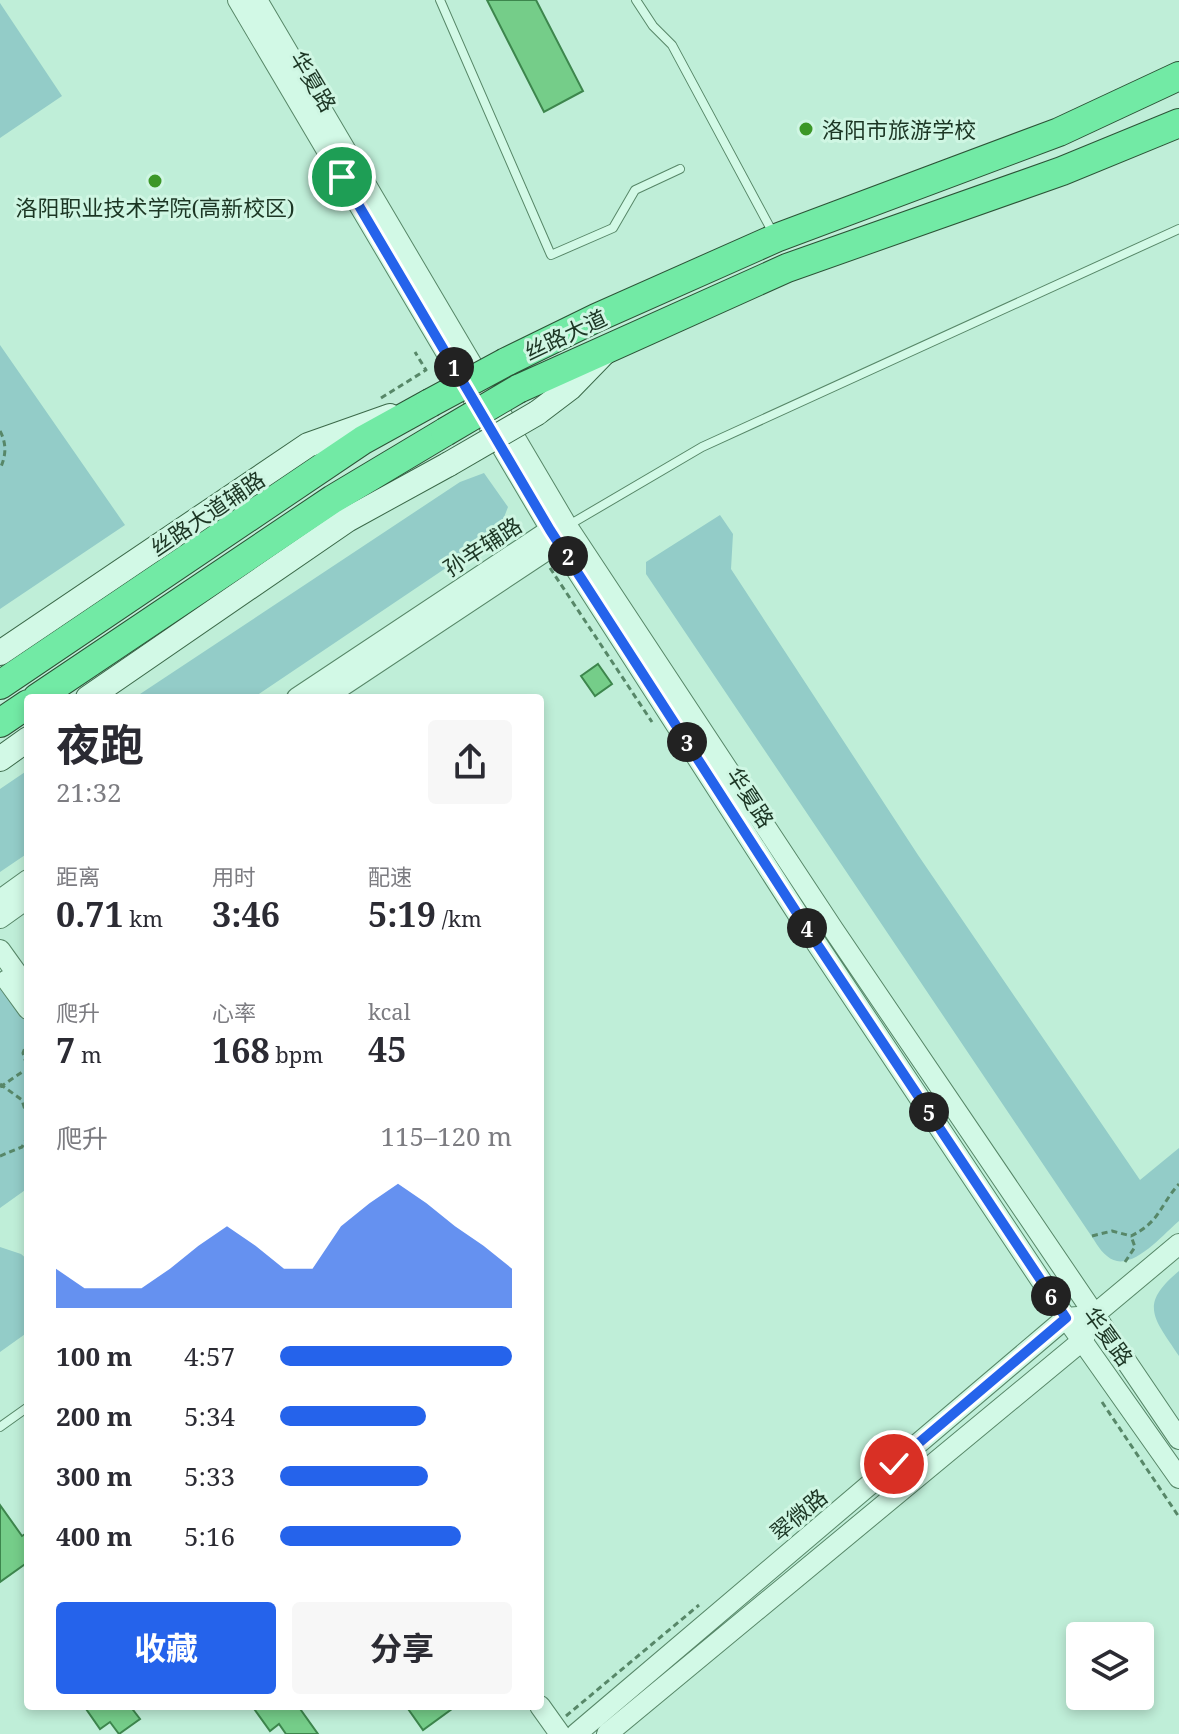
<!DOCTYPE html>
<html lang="zh">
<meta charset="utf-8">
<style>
:root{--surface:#fff;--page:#f7f7f7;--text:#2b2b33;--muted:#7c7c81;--accent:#2563eb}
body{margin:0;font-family:"Noto Serif","Noto Sans SC",serif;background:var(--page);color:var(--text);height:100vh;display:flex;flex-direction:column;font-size:30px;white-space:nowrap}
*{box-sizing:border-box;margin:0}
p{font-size:26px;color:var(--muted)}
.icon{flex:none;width:44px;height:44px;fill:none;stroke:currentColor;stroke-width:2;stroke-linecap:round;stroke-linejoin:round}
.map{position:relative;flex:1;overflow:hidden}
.sheet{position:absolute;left:24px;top:694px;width:520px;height:1016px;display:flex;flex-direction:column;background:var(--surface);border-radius:8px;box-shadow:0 4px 12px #0003}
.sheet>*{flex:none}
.buttons{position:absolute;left:1066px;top:1622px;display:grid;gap:16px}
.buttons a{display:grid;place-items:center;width:88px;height:88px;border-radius:8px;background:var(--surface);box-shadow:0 4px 12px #0003;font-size:40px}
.pin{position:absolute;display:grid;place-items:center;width:68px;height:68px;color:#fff;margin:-34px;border:4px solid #fff;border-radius:50%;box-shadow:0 2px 8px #0007}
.km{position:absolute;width:40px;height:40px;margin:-20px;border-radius:50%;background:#222;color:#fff;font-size:22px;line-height:40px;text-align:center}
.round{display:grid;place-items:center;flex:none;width:84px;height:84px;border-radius:8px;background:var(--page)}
.headline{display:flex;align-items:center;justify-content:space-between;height:136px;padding:0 32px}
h1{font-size:44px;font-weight:700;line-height:60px}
.stats{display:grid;grid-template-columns:repeat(3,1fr);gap:12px;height:136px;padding:8px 32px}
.stats div{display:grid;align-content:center}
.stats b{font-size:34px;font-weight:700}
.stats small{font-size:22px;font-weight:400}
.stats p{font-size:22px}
.chart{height:224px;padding:16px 32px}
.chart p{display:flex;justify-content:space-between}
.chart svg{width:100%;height:144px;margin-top:8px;fill:var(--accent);opacity:.7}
.primary-button{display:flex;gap:16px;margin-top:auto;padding:16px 32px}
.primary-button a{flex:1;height:92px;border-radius:8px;background:var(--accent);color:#fff;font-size:32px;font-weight:700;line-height:92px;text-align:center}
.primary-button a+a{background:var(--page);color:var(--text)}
ul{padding:0 32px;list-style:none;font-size:26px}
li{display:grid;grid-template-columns:128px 96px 1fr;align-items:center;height:60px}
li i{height:20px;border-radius:10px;background:var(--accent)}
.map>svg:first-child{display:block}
.green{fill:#93ccc8}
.building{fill:#75cd89;stroke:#3d864d;stroke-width:2}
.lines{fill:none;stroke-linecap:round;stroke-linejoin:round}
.service-casing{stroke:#578768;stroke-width:10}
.tertiary-casing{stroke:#578768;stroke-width:22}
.secondary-casing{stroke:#3b6949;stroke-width:26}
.trunk-casing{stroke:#2c5437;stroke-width:30}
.path{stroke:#578768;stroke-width:3;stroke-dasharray:6 4;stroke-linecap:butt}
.service{stroke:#d2f9e6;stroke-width:8}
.tertiary{stroke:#d2f9e6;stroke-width:20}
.secondary{stroke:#d2f9e6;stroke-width:24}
.trunk{stroke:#72eaa5;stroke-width:28}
.secondary-bridge-casing{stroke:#3b6949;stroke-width:26;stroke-linecap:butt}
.trunk-bridge-casing{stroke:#2c5437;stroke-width:30;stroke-linecap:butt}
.secondary-bridge{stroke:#d2f9e6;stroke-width:24}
.trunk-bridge{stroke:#72eaa5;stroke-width:28}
.route-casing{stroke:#fff;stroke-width:16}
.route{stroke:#2563eb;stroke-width:10}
.poi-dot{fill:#3c9727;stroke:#cff6e3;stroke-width:3}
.labels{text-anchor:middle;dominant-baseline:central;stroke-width:6;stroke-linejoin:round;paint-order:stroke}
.street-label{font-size:22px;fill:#1c3624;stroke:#cff6e3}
.poi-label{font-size:22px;fill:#1c3624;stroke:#cff6e3;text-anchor:start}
</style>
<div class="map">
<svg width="1179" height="1734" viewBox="0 0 1179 1734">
<rect width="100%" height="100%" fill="#bfeed8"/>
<path class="green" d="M0,3L62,96L0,138Z
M0,345L125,525L0,609Z
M484,473L508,507L501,525L486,541L253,698H134L460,482Z
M720,515L733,534L731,569L918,855L1140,1180L1179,1148V1221C1162,1235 1129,1276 1107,1256C1099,1250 1094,1239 1088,1231L646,574V562Z
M28,770V853L0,872V789Z
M0,988L28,1025V1188L0,1208Z
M0,1247L21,1254L28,1260V1332L0,1352Z
M1179,1271V1356C1154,1318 1138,1305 1179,1271Z"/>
<path class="building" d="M487,0H536L583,91L544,112Z
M598,664L612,684L595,696L581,676Z
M0,1505L22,1536L28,1532V1562L0,1582Z
M84,1706H130L140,1719L119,1734L110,1722L100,1729Z
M252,1706H298L318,1734H286L279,1724L270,1731Z
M406,1706H456L423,1730Z"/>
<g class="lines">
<defs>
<path id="service" d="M440,0L551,255L613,228L635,190L680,169
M636,0L653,26L672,45L773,233
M569,525L702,447L1179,229
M0,1427L28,1407"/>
<path id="tertiary" d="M238,0L554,535L815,941L1066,1318L1179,1478
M257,0L567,526L833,929L1179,1439
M297,698L550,530L562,527
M324,698L559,542L563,533
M0,900L28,880
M0,918L28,898
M0,950L28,989
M7,980L28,1009
M540,1706L560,1734
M576,1734L1066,1318L1078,1317
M607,1734L1083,1340L1094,1315L1179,1244"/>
<path id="secondary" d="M537,413L570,388L604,353
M0,653L308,445L390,416
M88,698L347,520L449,464
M0,759L28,739"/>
<path id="trunk" d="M506,362L596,318L776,238L1059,132L1179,76
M518,389L787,268L1062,171L1179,123
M0,685L363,440L430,403
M37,698L333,499L445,432
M0,723L28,704"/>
</defs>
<use href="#service" class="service-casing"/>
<use href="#tertiary" class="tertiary-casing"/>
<use href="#secondary" class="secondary-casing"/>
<use href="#trunk" class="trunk-casing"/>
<path class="path" d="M381,398L426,370L415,352
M0,431C7,444 6,456 0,469
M550,568L652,722
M28,1040L23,1053L28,1069
M0,1084L22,1100L28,1120
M0,1087L28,1068
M0,1156L22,1147L28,1136
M1092,1236L1112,1231L1131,1236C1161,1221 1159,1206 1179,1184
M1125,1262L1135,1247L1131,1236
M1102,1402L1179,1517
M566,1716L699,1605"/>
<use href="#service" class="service"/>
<use href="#tertiary" class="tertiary"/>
<use href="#secondary" class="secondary"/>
<use href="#trunk" class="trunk"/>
<defs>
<path id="secondary-bridge" d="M449,464L537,413"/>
<path id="trunk-bridge" d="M430,403L506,362
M445,432L518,389"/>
</defs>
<use href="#secondary-bridge" class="secondary-bridge-casing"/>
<use href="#trunk-bridge" class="trunk-bridge-casing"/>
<use href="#secondary-bridge" class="secondary-bridge"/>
<use href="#trunk-bridge" class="trunk-bridge"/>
</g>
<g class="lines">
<defs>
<path id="route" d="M342,177L550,530L815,941L1066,1318L894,1464"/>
</defs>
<use href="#route" class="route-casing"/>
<use href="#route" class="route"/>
</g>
<g class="poi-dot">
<circle cx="806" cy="129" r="8"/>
<circle cx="155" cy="181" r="8"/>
</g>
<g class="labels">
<g class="street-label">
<text transform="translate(314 81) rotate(59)">华夏路</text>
<text transform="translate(565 334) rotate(-25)">丝路大道</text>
<text transform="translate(207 513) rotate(-34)">丝路大道辅路</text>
<text transform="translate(482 546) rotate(-33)">孙辛辅路</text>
<text transform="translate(751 797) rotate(57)">华夏路</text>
<text transform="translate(1109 1336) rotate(54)">华夏路</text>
<text transform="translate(798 1514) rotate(-40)">翠微路</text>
</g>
<g class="poi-label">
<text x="822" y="129">洛阳市旅游学校</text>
<text x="155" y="207" text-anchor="middle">洛阳职业技术学院(高新校区)</text>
</g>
</g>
</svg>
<div class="buttons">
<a><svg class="icon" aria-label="layers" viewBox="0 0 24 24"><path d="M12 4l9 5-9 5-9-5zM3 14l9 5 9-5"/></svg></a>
</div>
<div class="pin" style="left:342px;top:177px;background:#1e9e55"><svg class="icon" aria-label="arrive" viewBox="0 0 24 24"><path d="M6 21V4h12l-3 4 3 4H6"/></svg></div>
<div class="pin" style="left:894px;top:1464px;background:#d93025"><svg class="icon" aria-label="check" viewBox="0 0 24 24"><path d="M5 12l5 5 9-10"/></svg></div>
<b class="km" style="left:454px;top:367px">1</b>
<b class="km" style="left:568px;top:556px">2</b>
<b class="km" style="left:687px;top:742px">3</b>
<b class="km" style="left:807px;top:928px">4</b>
<b class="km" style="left:929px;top:1112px">5</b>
<b class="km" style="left:1051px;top:1296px">6</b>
<section class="sheet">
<div class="headline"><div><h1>夜跑</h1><p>21:32</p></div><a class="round"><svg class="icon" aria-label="share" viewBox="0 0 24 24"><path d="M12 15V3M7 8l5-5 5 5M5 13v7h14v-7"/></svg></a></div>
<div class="stats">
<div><p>距离</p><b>0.71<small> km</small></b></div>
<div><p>用时</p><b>3:46</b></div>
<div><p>配速</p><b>5:19<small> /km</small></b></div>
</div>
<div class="stats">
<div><p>爬升</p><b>7<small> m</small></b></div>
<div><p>心率</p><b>168<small> bpm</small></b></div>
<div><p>kcal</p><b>45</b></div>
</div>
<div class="chart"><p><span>爬升</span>115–120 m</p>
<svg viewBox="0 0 160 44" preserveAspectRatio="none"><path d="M0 44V32L10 38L20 38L30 38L40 32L50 25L60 19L70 25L80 32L90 32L100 19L110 12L120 6L130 12L140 19L150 25L160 32V44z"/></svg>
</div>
<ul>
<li><b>100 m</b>4:57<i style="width:100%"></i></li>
<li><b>200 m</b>5:34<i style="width:63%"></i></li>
<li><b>300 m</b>5:33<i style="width:64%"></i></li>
<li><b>400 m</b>5:16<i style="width:78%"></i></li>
</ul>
<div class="primary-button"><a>收藏</a><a>分享</a></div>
</section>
</div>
